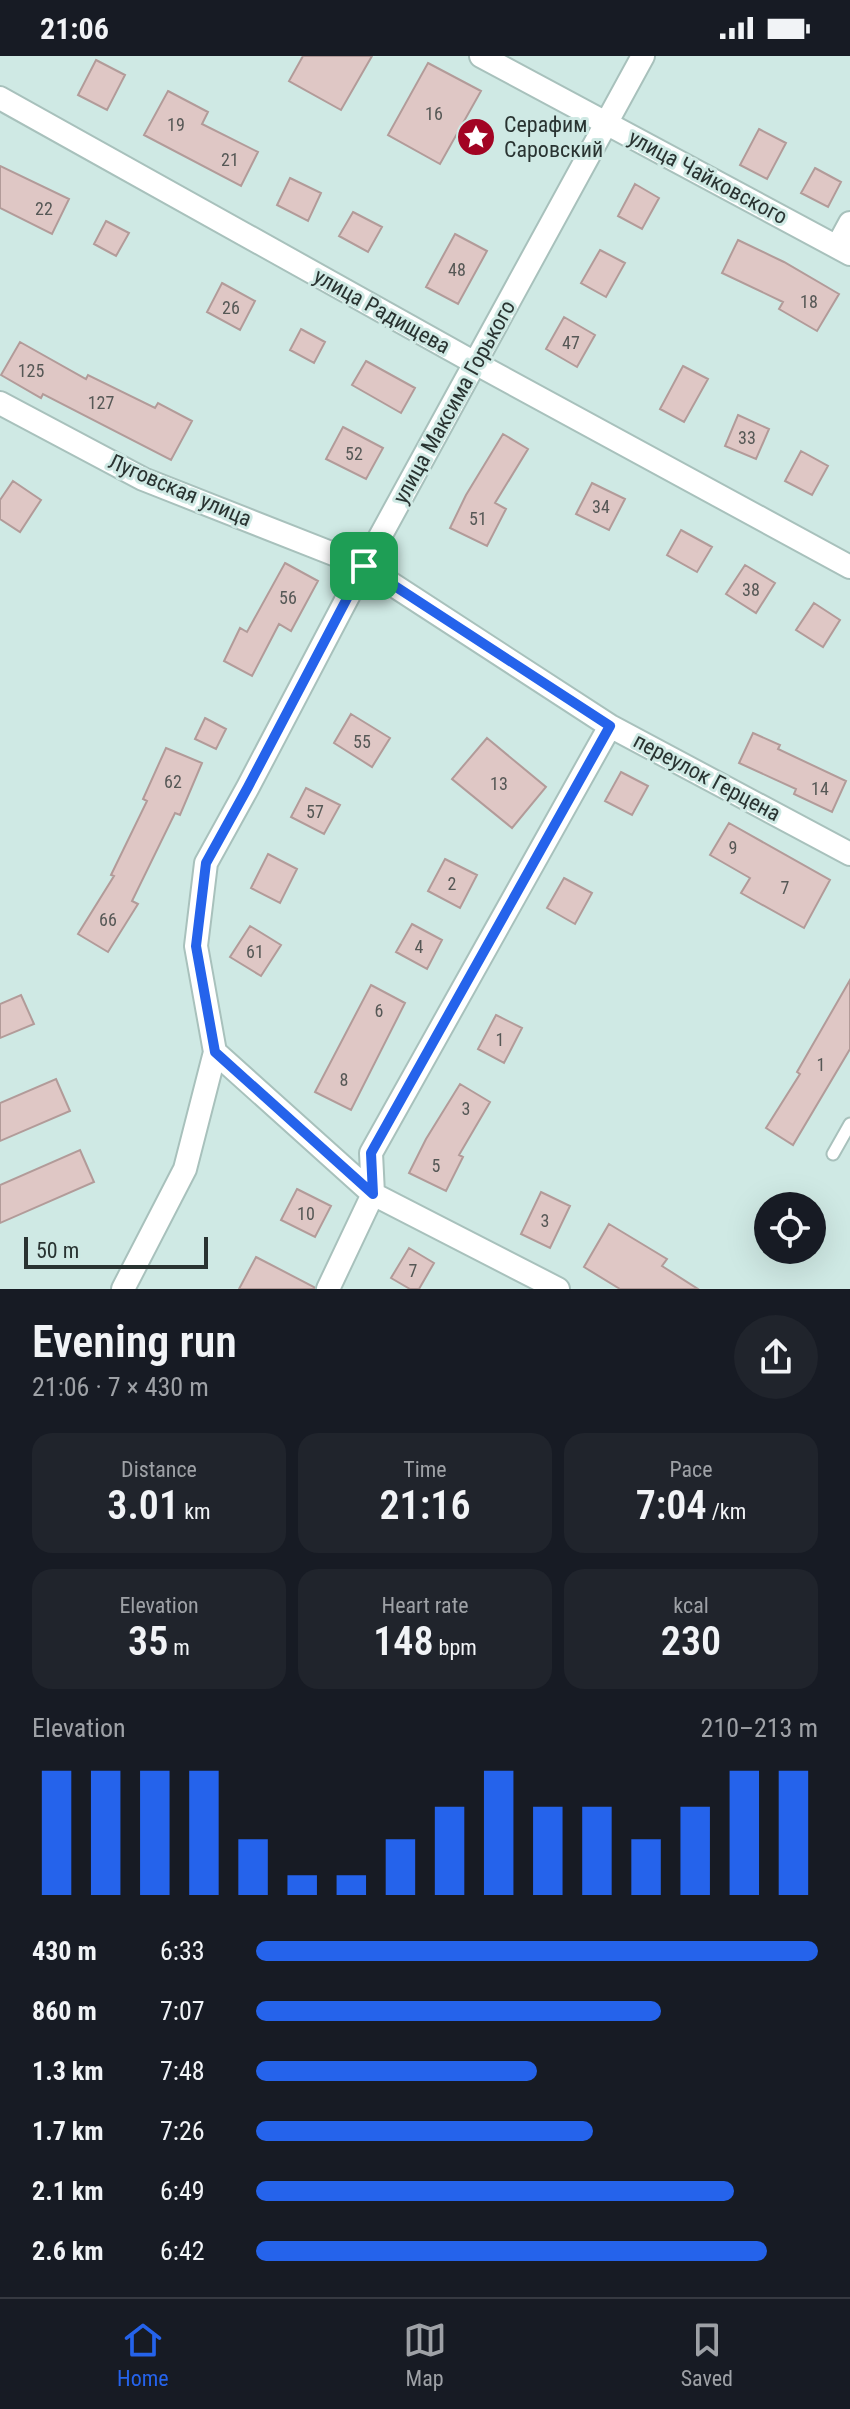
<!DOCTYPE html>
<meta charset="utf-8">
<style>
:root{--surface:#171b24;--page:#20242c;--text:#f1f3f6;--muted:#9ea1a6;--line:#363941;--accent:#2563eb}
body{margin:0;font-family:"Roboto Condensed",sans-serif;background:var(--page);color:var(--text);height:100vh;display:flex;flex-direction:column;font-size:30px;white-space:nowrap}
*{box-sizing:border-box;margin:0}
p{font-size:26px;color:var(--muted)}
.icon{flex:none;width:44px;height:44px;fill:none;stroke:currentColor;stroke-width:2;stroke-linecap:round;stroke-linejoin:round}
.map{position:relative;height:1233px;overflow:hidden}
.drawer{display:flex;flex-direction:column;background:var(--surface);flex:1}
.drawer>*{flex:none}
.buttons{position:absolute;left:754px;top:1136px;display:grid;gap:16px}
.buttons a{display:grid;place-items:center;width:72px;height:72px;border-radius:50%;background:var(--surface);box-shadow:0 8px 32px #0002;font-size:40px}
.scale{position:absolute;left:24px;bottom:20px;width:184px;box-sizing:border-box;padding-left:8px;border:4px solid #293331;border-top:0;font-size:22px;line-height:28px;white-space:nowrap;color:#293331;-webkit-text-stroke:6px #cfe9e4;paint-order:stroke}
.pin{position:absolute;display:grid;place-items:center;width:68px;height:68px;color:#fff;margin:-34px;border-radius:16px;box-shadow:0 4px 12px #0006}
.round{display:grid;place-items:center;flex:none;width:84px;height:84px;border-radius:42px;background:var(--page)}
.overview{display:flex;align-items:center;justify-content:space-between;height:136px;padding:0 32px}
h1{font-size:44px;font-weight:600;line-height:60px}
.stats{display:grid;grid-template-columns:repeat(3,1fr);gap:12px;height:136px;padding:8px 32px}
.stats div{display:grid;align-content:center;border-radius:20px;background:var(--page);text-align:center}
.stats b{font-size:40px;font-weight:600}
.stats small{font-size:22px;font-weight:400}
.stats p{font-size:22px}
.chart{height:224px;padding:16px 32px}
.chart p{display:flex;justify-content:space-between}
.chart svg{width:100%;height:144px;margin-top:8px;stroke:var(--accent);stroke-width:6}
ul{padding:0 32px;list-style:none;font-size:26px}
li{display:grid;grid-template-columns:128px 96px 1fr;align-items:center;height:60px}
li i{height:20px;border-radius:10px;background:var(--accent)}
.status{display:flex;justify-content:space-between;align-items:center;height:56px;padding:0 40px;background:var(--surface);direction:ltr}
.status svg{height:22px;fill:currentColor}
.dock{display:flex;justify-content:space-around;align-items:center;height:112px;border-top:2px solid var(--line);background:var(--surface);font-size:22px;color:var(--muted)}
.dock a{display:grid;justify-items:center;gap:4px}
.dock .current{color:var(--accent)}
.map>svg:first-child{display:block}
.building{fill:#dfc7c5;stroke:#b29b99;stroke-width:2}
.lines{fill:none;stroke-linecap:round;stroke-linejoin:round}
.lane-casing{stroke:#a8c1bc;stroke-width:15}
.street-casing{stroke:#a8c1bc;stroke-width:26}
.lane{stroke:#fff;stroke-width:11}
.street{stroke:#fff;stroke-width:22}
.route-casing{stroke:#fff;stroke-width:16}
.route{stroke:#2563eb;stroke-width:10}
.labels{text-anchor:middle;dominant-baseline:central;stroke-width:6;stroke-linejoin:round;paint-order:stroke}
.number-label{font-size:18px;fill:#565856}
.poi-label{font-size:22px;fill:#293331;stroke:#cfe9e4;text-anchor:start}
.street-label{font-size:22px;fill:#293331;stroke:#cfe9e4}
</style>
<div class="status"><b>21:06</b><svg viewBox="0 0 49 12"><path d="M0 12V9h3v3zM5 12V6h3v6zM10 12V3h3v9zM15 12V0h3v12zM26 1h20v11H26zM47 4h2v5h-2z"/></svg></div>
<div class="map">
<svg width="850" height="1233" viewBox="0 0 850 1233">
<rect width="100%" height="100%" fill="#cfe9e4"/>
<path class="building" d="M303,0H372L341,54L289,25Z
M96,4L125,19L107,54L78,39Z
M428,7L481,35L440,108L388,79Z
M168,35L208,56L202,68L258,96L241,130L144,79Z
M759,73L786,87L767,123L740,109Z
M0,110L69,143L52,178L0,152Z
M815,112L841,126L828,151L801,137Z
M290,122L321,137L308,165L277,149Z
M635,128L659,142L642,173L618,160Z
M353,156L382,171L368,196L339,180Z
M106,165L129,177L116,200L94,188Z
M455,178L487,195L458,248L426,231Z
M738,184L784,206L839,238L817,275L779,253L783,246L722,217Z
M600,194L625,207L606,241L581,227Z
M222,227L255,245L240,274L207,256Z
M564,261L595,279L577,311L546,293Z
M301,273L325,286L314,307L290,294Z
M20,286L86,323L88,319L155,352L158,347L192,365L171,404L43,338L41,342L1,319Z
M366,305L415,332L401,357L352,329Z
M683,310L708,323L684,366L660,353Z
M738,359L769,373L756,403L725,390Z
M343,371L383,392L366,423L326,403Z
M503,378L528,393L495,447L506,453L487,490L450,472L466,439Z
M801,395L828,410L812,439L785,425Z
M13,425L41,444L20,476L0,463V444Z
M592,427L625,443L609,474L576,458Z
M681,474L712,491L697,516L667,499Z
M285,507L318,525L291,575L279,568L252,620L224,605L240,572L247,576Z
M745,509L775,527L756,557L726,538Z
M814,547L840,564L823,591L796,574Z
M351,658L390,682L372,711L334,687Z
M205,662L226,673L216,693L195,683Z
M753,677L780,689L778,693L846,725L832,756L794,738L796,733L739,707Z
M487,682L546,731L512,772L452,723Z
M166,692L202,707L180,759L175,757L132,845L138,848L108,896L78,878L114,820L111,819L147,745L143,743Z
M621,716L648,730L632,759L605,745Z
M306,732L340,749L324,778L291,761Z
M729,767L830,824L804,872L741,837L750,822L710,799Z
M268,798L297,813L280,847L251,832Z
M445,803L477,819L460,852L428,835Z
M564,822L592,837L575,868L547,852Z
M412,868L442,884L427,913L396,896Z
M250,870L281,889L261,920L230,901Z
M850,924V993L793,1089L766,1072L800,1018L797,1016Z
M371,929L405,947L351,1054L315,1036Z
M21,939L34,968L0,982V948Z
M496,959L522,972L504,1007L478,993Z
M56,1023L70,1055L0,1085V1047Z
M460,1028L490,1046L459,1099L463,1101L446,1135L409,1117L426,1083Z
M80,1094L94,1126L0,1167V1129Z
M297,1133L331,1150L315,1181L281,1164Z
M541,1136L570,1150L550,1192L521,1178Z
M609,1168L667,1203L662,1210L698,1233H620L584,1211Z
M409,1192L434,1207L419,1233H410L391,1222Z
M256,1201L314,1231V1233H239Z"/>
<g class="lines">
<defs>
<path id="lane" d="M833,1098L850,1068"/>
<path id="street" d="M481,0L850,198
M0,42L475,307L850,511
M837,191L850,167
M0,347L143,423L364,510L610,670L850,798
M215,996L373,1138L558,1233
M123,1233L185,1113L215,996L196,890L206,807L248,731L364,510L643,0
M328,1233L373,1138L371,1097L610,670"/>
</defs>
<use href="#lane" class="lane-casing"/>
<use href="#street" class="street-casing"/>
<use href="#lane" class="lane"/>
<use href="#street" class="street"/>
</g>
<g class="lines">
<defs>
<path id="route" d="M364,510L610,670L371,1097L373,1138L215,996L196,890L206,807L248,731Z"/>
</defs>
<use href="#route" class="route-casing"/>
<use href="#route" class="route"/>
</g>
<defs>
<symbol id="sight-disc" viewBox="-11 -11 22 22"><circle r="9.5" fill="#a20423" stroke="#cfe9e4"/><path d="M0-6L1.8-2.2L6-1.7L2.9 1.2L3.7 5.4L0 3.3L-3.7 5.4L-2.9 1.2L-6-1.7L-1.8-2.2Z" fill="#fff"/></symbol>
</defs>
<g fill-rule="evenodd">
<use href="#sight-disc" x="454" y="59" width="44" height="44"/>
</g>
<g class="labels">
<g class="number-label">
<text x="434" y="57">16</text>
<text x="176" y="68">19</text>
<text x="230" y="103">21</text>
<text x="44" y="152">22</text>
<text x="457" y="213">48</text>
<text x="809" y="245">18</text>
<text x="231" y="251">26</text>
<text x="571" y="286">47</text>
<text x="31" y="314">125</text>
<text x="101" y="346">127</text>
<text x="747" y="381">33</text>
<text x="354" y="397">52</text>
<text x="601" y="450">34</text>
<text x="478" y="462">51</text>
<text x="751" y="533">38</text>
<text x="288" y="541">56</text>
<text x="362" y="685">55</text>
<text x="173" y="725">62</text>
<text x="499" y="727">13</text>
<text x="820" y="732">14</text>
<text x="315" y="755">57</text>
<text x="733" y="791">9</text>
<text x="452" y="827">2</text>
<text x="785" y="831">7</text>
<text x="108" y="863">66</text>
<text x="419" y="890">4</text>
<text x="255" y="895">61</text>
<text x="379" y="954">6</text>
<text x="500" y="983">1</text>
<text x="821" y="1008">1</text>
<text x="344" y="1023">8</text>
<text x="466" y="1052">3</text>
<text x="436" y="1109">5</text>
<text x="306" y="1157">10</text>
<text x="545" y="1164">3</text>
<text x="413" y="1214">7</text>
</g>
<g class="poi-label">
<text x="504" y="68">Серафим<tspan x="504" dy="25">Саровский</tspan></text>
</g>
<g class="street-label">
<text transform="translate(708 121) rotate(28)">улица Чайковского</text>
<text transform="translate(382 255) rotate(29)">улица Радищева</text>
<text transform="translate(454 346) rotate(-61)">улица Максима Горького</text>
<text transform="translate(180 434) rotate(23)">Луговская улица</text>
<text transform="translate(707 721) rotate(28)">переулок Герцена</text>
</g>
</g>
</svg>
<div class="buttons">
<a><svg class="icon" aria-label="locate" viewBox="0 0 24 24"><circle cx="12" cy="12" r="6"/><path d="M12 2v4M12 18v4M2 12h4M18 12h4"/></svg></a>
</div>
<div class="scale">50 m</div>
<div class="pin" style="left:364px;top:510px;background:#1e9e55"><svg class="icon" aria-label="arrive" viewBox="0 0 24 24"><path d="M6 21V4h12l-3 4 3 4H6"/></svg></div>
</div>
<section class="drawer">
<div class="overview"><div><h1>Evening run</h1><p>21:06 · 7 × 430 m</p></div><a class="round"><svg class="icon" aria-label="share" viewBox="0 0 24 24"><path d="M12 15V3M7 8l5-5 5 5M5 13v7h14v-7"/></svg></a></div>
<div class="stats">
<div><p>Distance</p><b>3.01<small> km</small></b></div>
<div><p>Time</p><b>21:16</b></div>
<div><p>Pace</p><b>7:04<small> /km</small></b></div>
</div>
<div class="stats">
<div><p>Elevation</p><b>35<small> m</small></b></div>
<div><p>Heart rate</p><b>148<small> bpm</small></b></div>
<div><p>kcal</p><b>230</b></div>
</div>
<div class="chart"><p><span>Elevation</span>210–213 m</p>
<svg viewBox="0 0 160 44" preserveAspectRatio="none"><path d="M5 44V6M15 44V6M25 44V6M35 44V6M45 44V27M55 44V38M65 44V38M75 44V27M85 44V17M95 44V6M105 44V17M115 44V17M125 44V27M135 44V17M145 44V6M155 44V6"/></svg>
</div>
<ul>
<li><b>430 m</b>6:33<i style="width:100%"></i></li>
<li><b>860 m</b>7:07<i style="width:72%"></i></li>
<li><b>1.3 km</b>7:48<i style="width:50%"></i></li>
<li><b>1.7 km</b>7:26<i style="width:60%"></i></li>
<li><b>2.1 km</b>6:49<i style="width:85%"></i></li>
<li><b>2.6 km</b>6:42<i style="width:91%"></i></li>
</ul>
</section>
<nav class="dock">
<a class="current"><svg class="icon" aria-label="home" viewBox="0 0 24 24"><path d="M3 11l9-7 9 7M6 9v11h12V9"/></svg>Home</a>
<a><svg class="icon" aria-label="map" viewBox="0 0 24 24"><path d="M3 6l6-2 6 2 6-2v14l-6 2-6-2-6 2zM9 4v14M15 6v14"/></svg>Map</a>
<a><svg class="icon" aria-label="saved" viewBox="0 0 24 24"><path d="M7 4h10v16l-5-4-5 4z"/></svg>Saved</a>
</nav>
